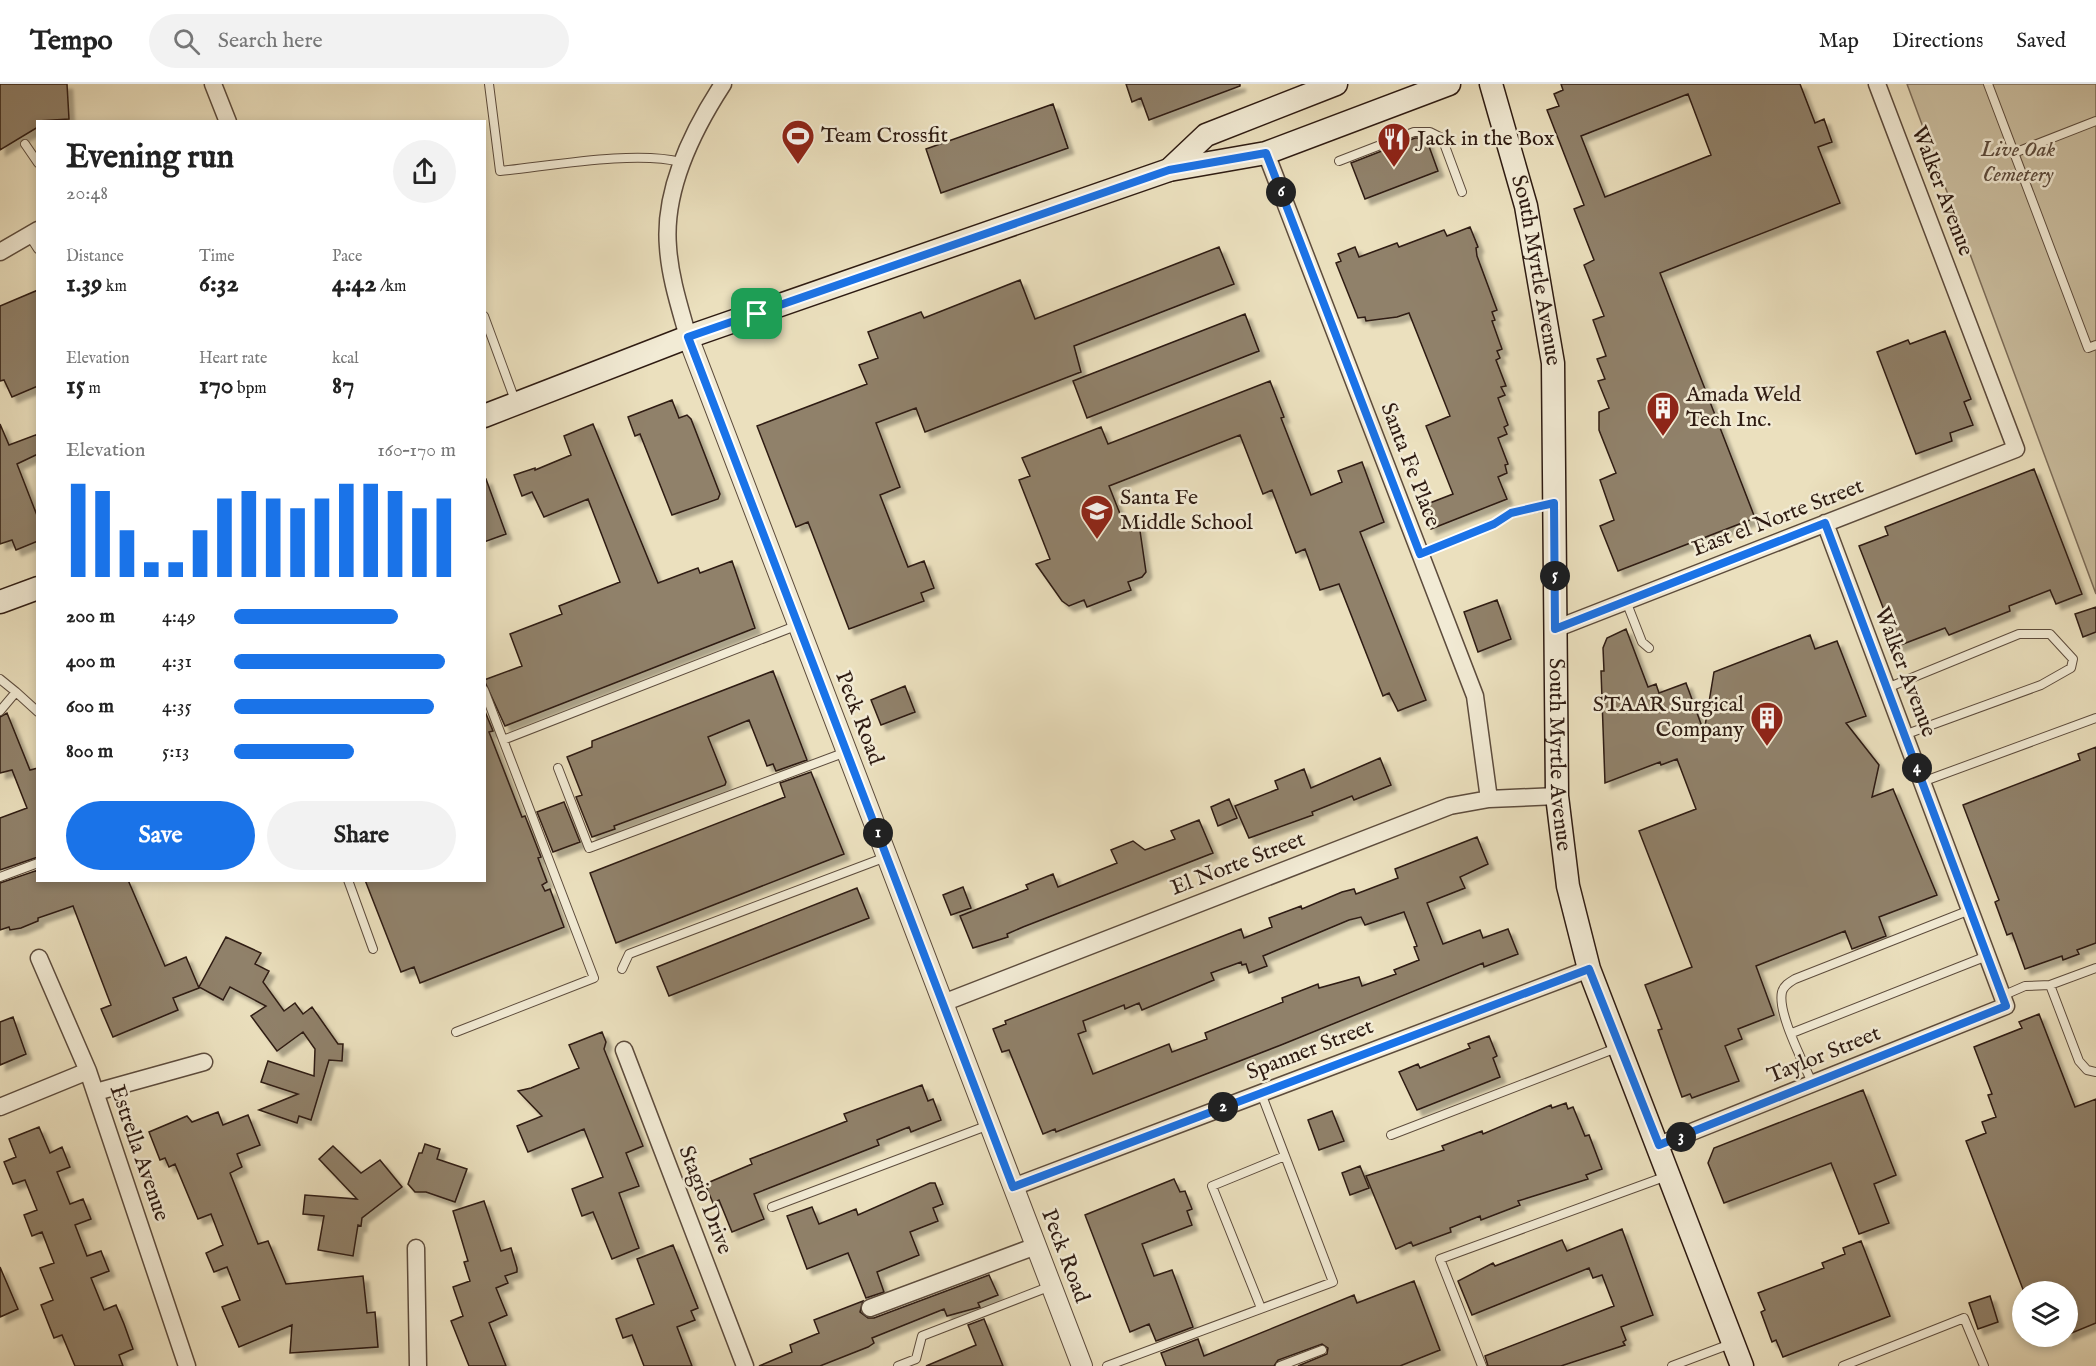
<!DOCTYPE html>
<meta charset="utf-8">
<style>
:root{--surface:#fff;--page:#f2f2f2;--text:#222;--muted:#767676;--line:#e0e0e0;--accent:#1a73e8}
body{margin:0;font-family:"IM FELL English",serif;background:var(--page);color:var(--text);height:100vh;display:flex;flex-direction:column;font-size:22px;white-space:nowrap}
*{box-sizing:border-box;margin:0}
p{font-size:20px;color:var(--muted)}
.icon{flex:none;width:33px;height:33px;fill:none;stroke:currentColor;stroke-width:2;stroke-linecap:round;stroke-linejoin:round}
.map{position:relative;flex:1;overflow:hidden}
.side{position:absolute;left:36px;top:36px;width:450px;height:762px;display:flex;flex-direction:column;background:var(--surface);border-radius:0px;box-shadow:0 3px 9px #0003}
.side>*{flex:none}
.fabs{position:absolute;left:2012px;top:1197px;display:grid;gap:12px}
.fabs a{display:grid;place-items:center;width:66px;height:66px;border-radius:50%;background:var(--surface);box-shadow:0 3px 9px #0003;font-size:30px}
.pin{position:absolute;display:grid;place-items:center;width:51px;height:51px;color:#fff;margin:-26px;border-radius:12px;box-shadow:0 3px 9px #0006}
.km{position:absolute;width:30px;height:30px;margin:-15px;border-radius:50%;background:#222;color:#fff;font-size:16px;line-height:30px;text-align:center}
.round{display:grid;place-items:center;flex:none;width:63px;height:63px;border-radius:32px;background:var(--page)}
.overview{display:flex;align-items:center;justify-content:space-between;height:102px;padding:0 30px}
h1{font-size:33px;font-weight:700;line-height:45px}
.stats{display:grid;grid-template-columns:repeat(3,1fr);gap:9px;height:102px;padding:6px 30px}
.stats div{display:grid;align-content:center}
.stats b{font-size:26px;font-weight:700}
.stats small{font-size:16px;font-weight:400}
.stats p{font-size:16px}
.chart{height:168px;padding:12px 30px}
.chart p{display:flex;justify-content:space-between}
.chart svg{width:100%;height:108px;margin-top:6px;stroke:var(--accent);stroke-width:6}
.primary-button{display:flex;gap:12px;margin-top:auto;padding:12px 30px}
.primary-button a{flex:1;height:69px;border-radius:36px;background:var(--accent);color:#fff;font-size:24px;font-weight:700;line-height:69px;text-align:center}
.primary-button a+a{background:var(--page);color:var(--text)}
ul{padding:0 30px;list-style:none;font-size:20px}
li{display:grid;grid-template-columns:96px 72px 1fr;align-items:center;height:45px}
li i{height:15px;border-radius:8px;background:var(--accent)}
header{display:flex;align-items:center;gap:36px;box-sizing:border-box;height:84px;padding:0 30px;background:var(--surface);border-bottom:2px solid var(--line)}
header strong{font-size:28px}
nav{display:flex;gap:33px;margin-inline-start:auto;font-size:21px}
.search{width:420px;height:54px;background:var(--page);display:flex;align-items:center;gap:15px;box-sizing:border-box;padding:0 21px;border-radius:33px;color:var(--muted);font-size:22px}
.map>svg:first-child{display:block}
.green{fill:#cbbfa1;stroke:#7c6d5a;stroke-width:1.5}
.building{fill:#90816b;stroke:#2e1b12;stroke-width:1.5;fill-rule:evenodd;filter:url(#shadow)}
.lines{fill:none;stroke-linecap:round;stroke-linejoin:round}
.service-casing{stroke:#5d4c3d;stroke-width:10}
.minor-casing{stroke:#5d4c3d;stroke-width:19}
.tertiary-casing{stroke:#5d4c3d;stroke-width:22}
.secondary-casing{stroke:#2e1b12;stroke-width:25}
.service{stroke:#f2ebd5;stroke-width:8}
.minor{stroke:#f2ebd5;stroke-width:16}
.tertiary{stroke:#f2ebd5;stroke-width:20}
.secondary{stroke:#f2ebd5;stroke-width:22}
.route-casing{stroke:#fff;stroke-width:12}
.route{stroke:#1a73e8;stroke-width:8}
.labels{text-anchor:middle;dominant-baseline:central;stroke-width:5;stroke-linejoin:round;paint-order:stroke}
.poi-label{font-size:22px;fill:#2e1b12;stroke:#f2ebd5;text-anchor:start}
.park-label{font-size:22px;font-style:italic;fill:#5d4c3d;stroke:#f2ebd5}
.street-label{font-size:22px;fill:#2e1b12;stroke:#f2ebd5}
</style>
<header>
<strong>Tempo</strong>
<div class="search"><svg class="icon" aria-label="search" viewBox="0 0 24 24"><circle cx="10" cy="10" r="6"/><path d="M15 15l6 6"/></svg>Search here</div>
<nav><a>Map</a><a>Directions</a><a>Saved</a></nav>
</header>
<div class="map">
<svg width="2096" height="1282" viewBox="0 0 2096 1282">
<defs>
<filter id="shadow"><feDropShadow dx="5.5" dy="5.5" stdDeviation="1.5" flood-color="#0004"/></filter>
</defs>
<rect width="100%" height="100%" fill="#ebe0be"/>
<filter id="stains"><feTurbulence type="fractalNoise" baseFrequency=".00333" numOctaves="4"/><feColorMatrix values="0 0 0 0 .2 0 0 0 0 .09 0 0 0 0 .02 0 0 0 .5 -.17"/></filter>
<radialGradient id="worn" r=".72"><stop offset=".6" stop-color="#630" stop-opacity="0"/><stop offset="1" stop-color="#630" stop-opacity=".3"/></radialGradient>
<path class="green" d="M1907,0H2096V510Z"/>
<path class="building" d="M0,0H67L69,35L38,37V43L0,66Z
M1126,0H1240V2L1149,36L1141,14L1132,18Z
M1561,0H1800L1815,39L1824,35L1832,58L1818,63L1840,119L1660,189L1755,434L1618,487L1600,442L1614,436L1600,396L1616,389L1599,346V328L1609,324L1598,297L1605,295L1597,275L1606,272L1593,236L1604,232L1584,181L1594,176L1574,125L1584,121L1547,26L1559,22L1554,10L1563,6ZM1688,10L1711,71L1605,113L1581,52Z
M1053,20L1068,64L941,109L926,65Z
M1415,54H1426L1438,87L1365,115L1351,79Z
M1470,143L1478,163L1476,164L1477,172L1497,226L1492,228L1495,236L1492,237L1502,265L1497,267L1500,274L1496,276L1506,302L1501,303L1505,311L1498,314L1508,341L1504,343L1507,350L1498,354L1508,380L1505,381L1507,389L1498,393L1507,415L1431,445L1422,422L1453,410L1426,342L1450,332L1409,229L1397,233L1366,237L1365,233L1358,234L1336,179L1341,177L1338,170L1355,163L1359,173L1397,159L1399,163L1444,146L1447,152Z
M1219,163L1234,200L1074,262L1081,288L925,348L916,324L876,339L900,403L880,411L908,483L924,477L934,504L921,509L924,517L849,545L808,438L796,443L757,342L867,300L859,281L878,274L868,248L921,228L924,234L1020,196L1035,235Z
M38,206V302L12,313L4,296L0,297V222Z
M1245,230L1259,267L1087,334L1073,297Z
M1945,247L1971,315L1964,318L1973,341L1950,349L1952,357L1916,370L1877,268L1908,256L1910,260Z
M1270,297L1284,333L1281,334L1311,411L1342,398L1338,387L1362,378L1384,438L1360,448L1426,616L1398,627L1389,609L1383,612L1339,500L1320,506L1305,465L1296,469L1272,406L1263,410L1240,351L1109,402L1126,445L1139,440L1146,488L1142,493L1128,498L1131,506L1087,523L1084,516L1069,522L1062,517L1036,480L1050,475L1019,396L1030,392L1022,374L1101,343L1108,360Z
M672,316L679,334L687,331L691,335L720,410L718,415L672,431L640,350L635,352L628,333Z
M0,340L9,361L38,350V370L17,380L38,434V457L16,466L12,456L0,460Z
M593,340L658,499L698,484L700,489L732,477L755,544L505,642L484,596L522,582L510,550L562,530L559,522L620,498L588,415L544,433L532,408L522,412L514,391L535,384V386L571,371L564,352Z
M2034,385L2082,510L2056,520L2050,506L2009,522L2010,527L1949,551L1945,544L1898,562L1859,462L1888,451L1885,443Z
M486,395L506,450L484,458V396Z
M1497,516L1511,555L1478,568L1464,528Z
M2096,523V548L2083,553L2075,530Z
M1626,545L1648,603L1656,600L1659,609L1686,599L1704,648L1714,588L1810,551L1815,565L1837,557L1866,632L1846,639L1879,681L1872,713L1893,705L1937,811L1879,833L1886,852L1852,865L1845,847L1756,882L1774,931L1738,945L1742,955L1725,962L1739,997L1692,1014L1690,1010L1682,1013L1658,946L1662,945L1645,901L1692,883L1639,747L1696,725L1677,675L1661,681L1660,678L1605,699L1601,587H1604L1603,564L1607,554Z
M773,587L807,676L776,687L773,680L767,682L749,636L708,653L726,698L725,701L614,742L615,745L592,753L576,713L582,711L567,673L592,663V657Z
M905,602L915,628L881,641L871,616Z
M484,625L493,647L489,648L522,733L525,732L541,773L538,774L547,798L542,801L545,807L550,805L564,843L420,899L414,883L401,888L365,796H484Z
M7,629L30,686L38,684V773L0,786V734L27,724L12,686L0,689V633Z
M2096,663V859L2077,866L2079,870L2063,876L2062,872L2025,885L2012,849L2007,851L1995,818L1999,816L1963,721L2080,676L2078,670Z
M1380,674L1391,701L1354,716L1352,712L1312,728L1313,731L1249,754L1235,722L1278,705L1275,697L1304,685L1311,704Z
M811,688L844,770L616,859L590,789L785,713L780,699Z
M1229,715L1237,734L1218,742L1211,723Z
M564,718L580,758L553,768L537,728Z
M1199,736L1213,769L1023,843L1007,850L1008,853L973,864L960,832L1028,805L1026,801L1053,790L1058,803L1075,796L1117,779L1111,766L1133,757L1145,766L1175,755L1171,747Z
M1477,753L1488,780L1460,793L1465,804L1427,819L1443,860L1480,846L1483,854L1508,845L1518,870L1484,883L1483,879L1281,961L1056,1048L1055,1045L1043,1050L1009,966L1002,968L993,945L1006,940L1005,937L1241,845L1244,854L1272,843L1269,834L1301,822L1302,825L1342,808L1354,805L1356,810L1398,794L1395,785ZM1404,828L1417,862L1414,863L1419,876L1394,886L1396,890L1362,902L1359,893L1319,904L1318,900L1282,914L1283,918L1205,949L1207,955L1172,968L1169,960L1093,990L1078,950L1086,947L1083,937L1124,921L1125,925L1139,919L1142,926L1214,896L1211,889L1241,878L1242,881L1246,880L1249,889L1267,882L1263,872L1349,836L1361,833L1365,841Z
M38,786V796H128L165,882L186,873L199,904L173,914L178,926L113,953L101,925L111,921L73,822L38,834V837L21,844L10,846L9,843L0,846V799Z
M963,803L971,824L951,831L943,811Z
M857,804L869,834L669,912L657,883Z
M226,853L261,869L255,880L269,887L263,898L284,927L295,919L303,930L312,923L338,960H343L342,977L329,976L311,1036L299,1032L297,1039L259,1026L298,1010L261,998L268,977L314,992L315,965L303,948L277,967L251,932L266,922L230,903L223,916L199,903Z
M2039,930L2075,1023L2096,1015V1239L2067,1251V1208H2024L1966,1057L1986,1049L1982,1038L1996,1033L1988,1011L1992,1010L1974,963L2022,944L2019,938Z
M13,933L26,970L0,981V938Z
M602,948L606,958L604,965L643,1062L626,1069L639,1102L619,1109L639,1164L612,1175L593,1128L582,1132L572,1105L603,1093L584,1045L528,1068L517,1042L542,1032L518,1007L531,1004L579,984L569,961Z
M1489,952L1497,972L1493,974L1500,993L1417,1026L1399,988L1418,980L1420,984L1470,964L1468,960Z
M922,1001L928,1017L933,1015L941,1036L911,1048L909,1043L877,1056L879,1061L754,1110L764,1135L732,1148L719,1116L713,1119L705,1100L752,1080L750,1075L847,1037L844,1030Z
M1863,1006L1896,1091L1874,1100L1889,1139L1859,1150L1831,1079L1724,1119L1708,1079L1714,1064Z
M1566,1019L1568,1025L1573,1023L1585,1052L1589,1051L1602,1085L1586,1091L1588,1095L1518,1117L1520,1121L1481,1136L1480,1132L1450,1144L1451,1148L1413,1162L1411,1158L1396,1165L1366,1092L1444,1066L1442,1062L1482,1047L1483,1050L1551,1021L1552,1024Z
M1332,1027L1344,1057L1319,1066L1308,1036Z
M218,1028L223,1041L248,1031L260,1061L237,1070L242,1083L230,1089L258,1160L268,1157L286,1200L363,1192L367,1229L375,1228L378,1263L290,1269L292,1241L239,1263L222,1223L240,1216L227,1183L214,1188L206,1169L223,1161L211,1130L198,1135L175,1080L169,1083L165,1074L160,1076L149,1048L187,1032L192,1038Z
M39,1043L50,1069L62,1063L70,1083L57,1088L70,1120L83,1115L91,1135L75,1141L87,1172L101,1167L109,1187L91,1194L104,1226L116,1221L124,1240L133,1265L119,1271L123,1282H75L62,1251L54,1254L41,1221L53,1216L40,1184L54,1179L42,1148L32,1152L24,1131L37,1126L25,1096L13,1100L4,1078L16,1073L9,1055Z
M425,1060L440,1065L437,1075L467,1085L455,1118L426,1108H415L408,1100L419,1069H422Z
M333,1062L361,1089L380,1076L402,1103L362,1134L361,1142L358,1141L353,1172L318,1166L324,1132L303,1130L305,1111L357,1115L319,1075Z
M1360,1082L1369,1104L1350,1111L1342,1089Z
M1174,1095L1180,1108L1185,1107L1192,1125L1187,1127L1192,1141L1142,1160L1154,1192L1172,1186L1193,1243L1156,1257L1149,1240L1130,1248L1085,1131Z
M930,1099H935L943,1120L933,1124L938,1137L910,1148L919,1171L877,1188L884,1208L866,1214L848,1169L807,1185L787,1132L812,1123L819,1140L856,1125L858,1131Z
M484,1117L501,1167L511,1164L517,1184V1188L505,1192L508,1199L496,1204L507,1231L489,1239L506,1282H469L451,1237L463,1232L453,1203L470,1197L464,1178L468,1177L453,1127Z
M1622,1145L1653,1231L1621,1243L1626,1256L1623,1258L1625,1261L1561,1282H1488L1485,1272L1614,1222L1602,1191L1593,1194L1589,1184L1472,1231L1458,1197L1493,1179L1495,1182L1562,1156L1567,1167Z
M1861,1157L1890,1232L1783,1273L1776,1256L1772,1258L1761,1228L1765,1226L1758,1209L1824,1184L1822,1179L1845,1170L1843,1164Z
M673,1161L698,1224L691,1227L695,1236L677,1243L692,1282H644L632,1251L623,1254L616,1235L654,1220L637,1175Z
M0,1183L18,1225L0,1233Z
M989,1191L998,1211L978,1219L980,1223L947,1232L944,1225L872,1254L874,1259L868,1263L820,1282H759L792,1268L790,1261L819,1249L814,1236L863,1217L860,1228L868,1234H874Z
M1414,1197L1440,1266L1400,1282H1298L1327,1270L1328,1264L1322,1260L1278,1276L1274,1282H1166L1161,1269L1198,1255L1204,1272L1354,1211L1357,1219Z
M1990,1212L1998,1238L1978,1245L1969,1219Z
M984,1235L1003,1282H926L976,1261L968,1241Z"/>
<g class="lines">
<defs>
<path id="service" d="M489,0L500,87C550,82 635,66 681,78
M1988,0L2088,264L2096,261
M25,60L38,79
M2014,69L2096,37
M1339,77L1414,48H1430L1442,54L1462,108
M29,151L38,165
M484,232L516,319
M1420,470L1494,440L1511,429L1554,420
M1626,517L1642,558L1649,564
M0,595L16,608L0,627
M1887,604L2019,550H2050L2073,575L2071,584L2041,601L1904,651
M16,608L38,628
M503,656L798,541
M558,684L589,764L846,668
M1922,698L2096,634
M0,793L38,779
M348,796L373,865
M622,885L629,870L886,773
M2050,901L2079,977L2087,986L2096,988
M2002,912L2025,902L2050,901L2096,884
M456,948L594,894L484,606
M1792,949L1987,872
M1812,999C1804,979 1777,929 1782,908C1784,901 1790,898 1795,895L1970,826
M1391,1051L1619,963
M772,1123L989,1041
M1261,1224L1212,1102L1285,1072
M898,1282L916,1275L922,1252L1051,1202
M1107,1282L1333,1198L1261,1009
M1280,1282L1322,1266
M1482,1282L1440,1175L1667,1092
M1672,1282L1733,1259
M1843,1282L1964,1234L1984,1282"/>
<path id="minor" d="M213,0L228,38
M1266,69L1475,612L1489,715
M0,168L38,146
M688,253C680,224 670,194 668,163C663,106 693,46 723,0
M1555,545L2016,365L1877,0
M39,874L88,987L187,1282
M943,919L1450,722L1489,715L1557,712
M624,966L745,1282
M96,1008L204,978
M0,1023L88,987
M1659,1061L2006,922L1825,439
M1013,1103L1589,885
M416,1164L418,1282
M870,1224L1036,1162"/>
<path id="tertiary" d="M688,253L1082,1282"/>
<g id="secondary">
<path id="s1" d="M1491,0L1526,122L1553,279L1557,712L1568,802L1589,885L1742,1282"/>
<path d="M1169,86L1206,51L1336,0"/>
<path d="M484,332L688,253L1169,86L1266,69L1449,0"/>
<path d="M0,518L38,504"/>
</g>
</defs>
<use href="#service" class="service-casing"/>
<use href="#minor" class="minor-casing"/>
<use href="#tertiary" class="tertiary-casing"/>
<use href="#secondary" class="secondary-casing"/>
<use href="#service" class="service"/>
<use href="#minor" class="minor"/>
<use href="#tertiary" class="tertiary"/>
<use href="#secondary" class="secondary"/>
</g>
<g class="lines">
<defs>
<path id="route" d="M1266,69L1420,470L1494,440L1511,429L1554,419L1555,545L1825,439L2006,922L1659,1061L1589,885L1013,1103L688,253L1169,86Z"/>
</defs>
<use href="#route" class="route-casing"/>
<use href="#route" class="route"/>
</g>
<defs>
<symbol id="stadium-pin" viewBox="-11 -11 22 30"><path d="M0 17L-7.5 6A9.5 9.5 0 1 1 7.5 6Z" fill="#8f2418" stroke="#f2ebd5"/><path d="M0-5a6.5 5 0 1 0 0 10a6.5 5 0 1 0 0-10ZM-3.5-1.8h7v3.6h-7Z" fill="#fff"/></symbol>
<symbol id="restaurant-pin" viewBox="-11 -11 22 30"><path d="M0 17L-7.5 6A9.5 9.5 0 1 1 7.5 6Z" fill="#8f2418" stroke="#f2ebd5"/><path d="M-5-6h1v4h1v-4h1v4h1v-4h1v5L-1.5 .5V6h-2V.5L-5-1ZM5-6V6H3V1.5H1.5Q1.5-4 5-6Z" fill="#fff"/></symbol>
<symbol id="building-pin" viewBox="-11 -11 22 30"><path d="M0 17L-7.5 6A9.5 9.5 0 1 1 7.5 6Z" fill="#8f2418" stroke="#f2ebd5"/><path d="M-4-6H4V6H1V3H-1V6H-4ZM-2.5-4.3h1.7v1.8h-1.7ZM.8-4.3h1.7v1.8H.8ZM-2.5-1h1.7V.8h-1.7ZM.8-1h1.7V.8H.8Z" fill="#fff"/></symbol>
<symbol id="school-pin" viewBox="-11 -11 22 30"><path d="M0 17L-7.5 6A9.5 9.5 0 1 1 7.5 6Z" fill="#8f2418" stroke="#f2ebd5"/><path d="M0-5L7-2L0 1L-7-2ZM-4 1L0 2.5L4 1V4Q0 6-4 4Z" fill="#fff"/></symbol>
</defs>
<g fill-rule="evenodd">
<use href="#stadium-pin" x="779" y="33" width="38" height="52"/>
<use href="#restaurant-pin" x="1375" y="36" width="38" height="52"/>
<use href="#building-pin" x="1644" y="305" width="38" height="52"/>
<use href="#school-pin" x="1078" y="408" width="38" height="52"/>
<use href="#building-pin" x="1748" y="615" width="38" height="52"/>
</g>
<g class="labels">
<g class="poi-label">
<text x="821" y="52">Team Crossfit</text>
<text x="1417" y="55">Jack in the Box</text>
<text x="1686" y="311">Amada Weld<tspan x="1686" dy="25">Tech Inc.</tspan></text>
<text x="1120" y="414">Santa Fe<tspan x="1120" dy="25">Middle School</tspan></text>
<text x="1744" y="621" text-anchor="end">STAAR Surgical<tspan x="1744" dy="25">Company</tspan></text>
</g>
<g class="park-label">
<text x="2018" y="66">Live Oak<tspan x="2018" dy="25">Cemetery</tspan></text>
</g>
<g class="street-label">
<text transform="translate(1942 107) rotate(69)">Walker Avenue</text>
<text stroke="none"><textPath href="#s1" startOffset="192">South Myrtle Avenue</textPath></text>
<text transform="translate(1410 381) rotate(69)">Santa Fe Place</text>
<text transform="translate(1778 434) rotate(-21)">East el Norte Street</text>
<text transform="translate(1905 588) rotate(69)">Walker Avenue</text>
<text transform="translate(859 634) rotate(69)">Peck Road</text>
<text stroke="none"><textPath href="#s1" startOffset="678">South Myrtle Avenue</textPath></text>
<text transform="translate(1238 780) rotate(-21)">El Norte Street</text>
<text transform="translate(1310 966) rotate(-21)">Spanner Street</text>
<text transform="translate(1824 971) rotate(-22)">Taylor Street</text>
<text transform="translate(139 1069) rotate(71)">Estrella Avenue</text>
<text transform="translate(705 1116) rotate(69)">Stagio Drive</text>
<text transform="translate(1065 1172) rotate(69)">Peck Road</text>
</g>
</g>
<rect width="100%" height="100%" filter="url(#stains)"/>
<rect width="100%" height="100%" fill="url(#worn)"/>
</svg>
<div class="fabs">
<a><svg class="icon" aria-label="layers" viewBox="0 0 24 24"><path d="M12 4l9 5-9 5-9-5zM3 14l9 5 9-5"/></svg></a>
</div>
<div class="pin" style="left:757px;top:230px;background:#1e9e55"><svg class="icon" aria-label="arrive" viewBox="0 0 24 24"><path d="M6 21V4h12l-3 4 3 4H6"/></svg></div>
<b class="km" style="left:878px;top:749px">1</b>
<b class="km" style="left:1223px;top:1023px">2</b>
<b class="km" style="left:1681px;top:1053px">3</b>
<b class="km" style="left:1917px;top:684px">4</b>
<b class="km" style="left:1555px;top:492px">5</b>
<b class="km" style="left:1281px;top:108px">6</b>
<section class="side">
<div class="overview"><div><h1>Evening run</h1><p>20:48</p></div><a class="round"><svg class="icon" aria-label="share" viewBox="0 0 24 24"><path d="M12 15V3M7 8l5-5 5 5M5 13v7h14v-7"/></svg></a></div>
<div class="stats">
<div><p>Distance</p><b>1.39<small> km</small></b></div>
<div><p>Time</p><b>6:32</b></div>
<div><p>Pace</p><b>4:42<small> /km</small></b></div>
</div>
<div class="stats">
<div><p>Elevation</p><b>15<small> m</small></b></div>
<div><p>Heart rate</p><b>170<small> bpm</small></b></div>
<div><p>kcal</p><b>87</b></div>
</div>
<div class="chart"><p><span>Elevation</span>160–170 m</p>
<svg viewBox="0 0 160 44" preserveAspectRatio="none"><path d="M5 44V6M15 44V9M25 44V25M35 44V38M45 44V38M55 44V25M65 44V12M75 44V9M85 44V12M95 44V16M105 44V12M115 44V6M125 44V6M135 44V9M145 44V16M155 44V12"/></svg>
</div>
<ul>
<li><b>200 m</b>4:49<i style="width:74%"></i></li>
<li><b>400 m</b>4:31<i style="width:95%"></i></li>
<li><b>600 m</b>4:35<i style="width:90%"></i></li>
<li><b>800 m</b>5:13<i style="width:54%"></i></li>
</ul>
<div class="primary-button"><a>Save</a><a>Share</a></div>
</section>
</div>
